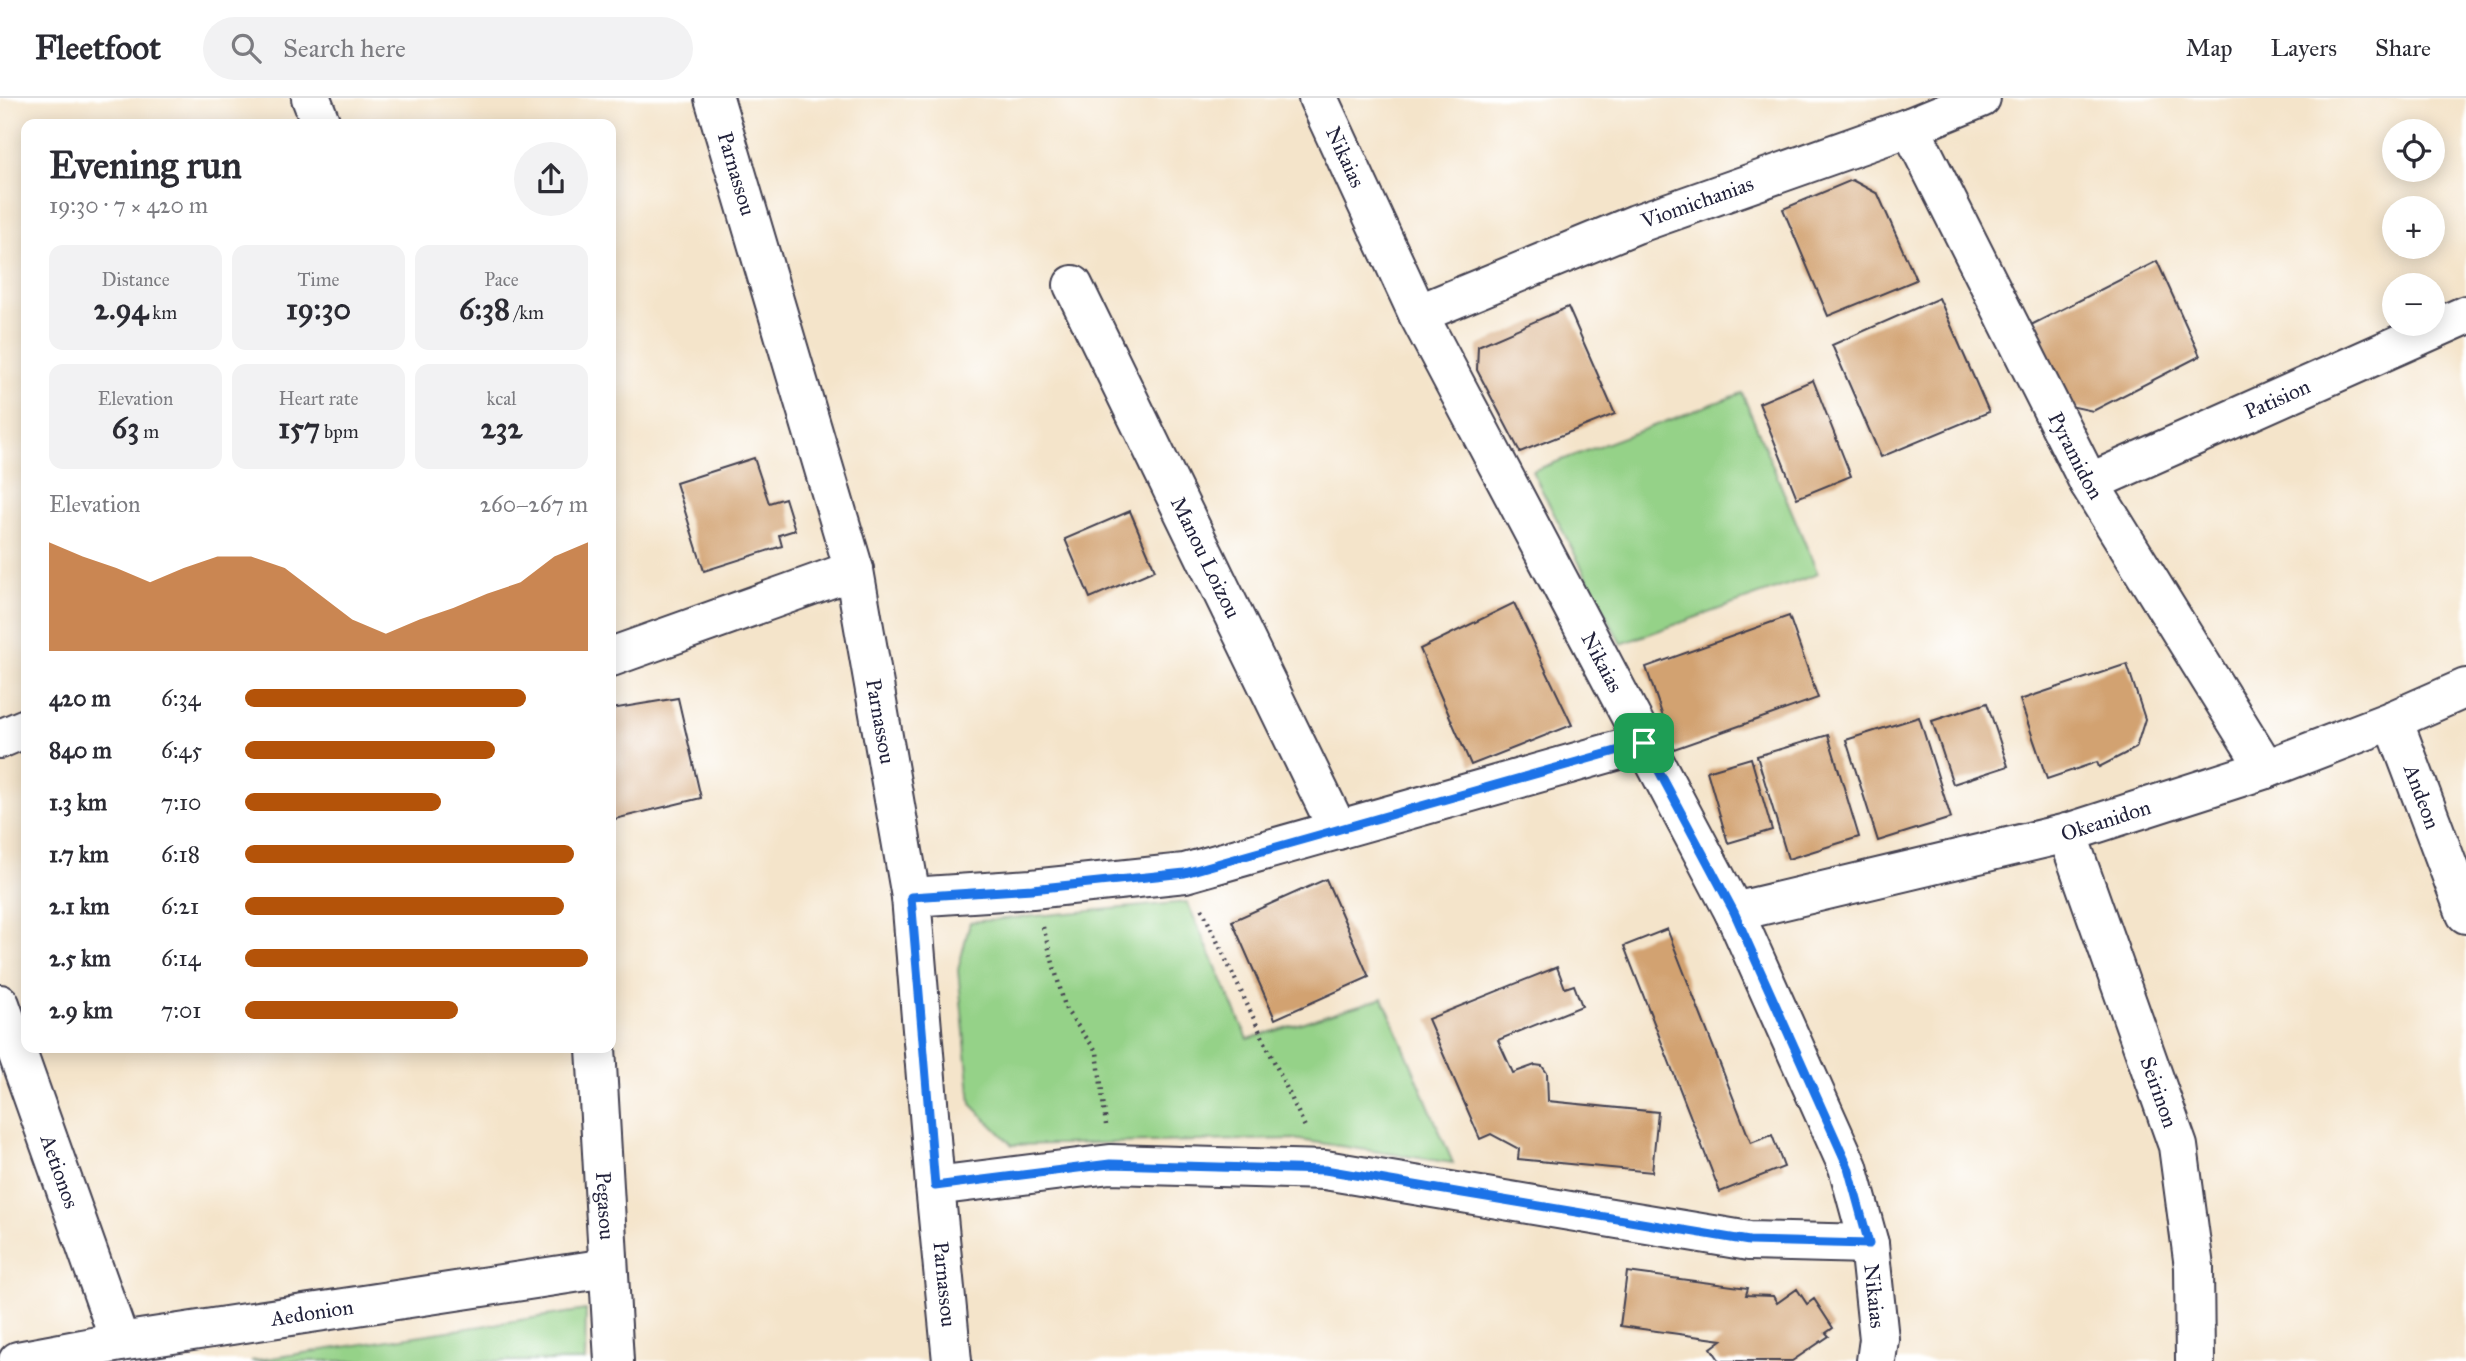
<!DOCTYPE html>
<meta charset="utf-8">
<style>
:root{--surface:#fff;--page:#f2f2f3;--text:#2b2b33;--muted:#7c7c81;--line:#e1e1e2;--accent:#b45309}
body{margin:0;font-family:"IM FELL Great Primer",serif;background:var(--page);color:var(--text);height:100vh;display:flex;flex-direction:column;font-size:26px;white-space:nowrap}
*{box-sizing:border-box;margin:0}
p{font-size:23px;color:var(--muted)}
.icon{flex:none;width:38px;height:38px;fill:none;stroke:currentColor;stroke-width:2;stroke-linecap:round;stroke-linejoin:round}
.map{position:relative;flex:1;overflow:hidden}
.panel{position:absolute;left:21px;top:21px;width:595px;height:934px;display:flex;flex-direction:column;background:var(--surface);border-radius:14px;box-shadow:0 4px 18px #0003}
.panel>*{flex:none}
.fabs{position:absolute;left:2382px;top:21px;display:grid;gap:14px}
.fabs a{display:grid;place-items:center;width:63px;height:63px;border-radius:50%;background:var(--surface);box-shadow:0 4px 18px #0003;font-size:35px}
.pin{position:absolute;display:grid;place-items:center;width:60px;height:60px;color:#fff;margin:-30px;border-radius:14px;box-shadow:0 4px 10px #0006}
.round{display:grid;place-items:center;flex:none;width:74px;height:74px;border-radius:37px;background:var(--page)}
.overview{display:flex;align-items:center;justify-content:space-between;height:119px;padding:0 28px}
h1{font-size:38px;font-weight:700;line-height:52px}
.metrics{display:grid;grid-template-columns:repeat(3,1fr);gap:10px;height:119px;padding:7px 28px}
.metrics div{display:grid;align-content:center;border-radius:14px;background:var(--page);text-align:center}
.metrics b{font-size:30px;font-weight:700}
.metrics small{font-size:19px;font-weight:400}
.metrics p{font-size:19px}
.chart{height:196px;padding:14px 28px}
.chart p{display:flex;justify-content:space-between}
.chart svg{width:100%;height:126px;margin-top:7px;fill:var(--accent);opacity:.7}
ul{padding:0 28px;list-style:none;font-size:23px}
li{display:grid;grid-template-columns:112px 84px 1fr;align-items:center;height:52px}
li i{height:18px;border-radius:9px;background:var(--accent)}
header{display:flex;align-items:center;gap:42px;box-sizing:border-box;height:98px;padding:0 35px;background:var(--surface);border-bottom:2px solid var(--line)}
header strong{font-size:33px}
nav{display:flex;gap:38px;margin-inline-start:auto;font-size:24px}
.search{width:490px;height:63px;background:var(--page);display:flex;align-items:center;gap:18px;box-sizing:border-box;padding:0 24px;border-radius:38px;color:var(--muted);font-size:26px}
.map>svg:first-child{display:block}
.green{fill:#95d288;stroke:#5c7a62;stroke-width:2}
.building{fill:#d2a271}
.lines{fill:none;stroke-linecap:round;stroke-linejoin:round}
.minor-casing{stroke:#423f50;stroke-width:42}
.path{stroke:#423f50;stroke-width:4.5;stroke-dasharray:2 5;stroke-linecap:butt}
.minor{stroke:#fff;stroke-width:38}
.route-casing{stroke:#fff;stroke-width:14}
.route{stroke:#1a73e8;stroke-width:9}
.labels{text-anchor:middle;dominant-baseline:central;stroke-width:5;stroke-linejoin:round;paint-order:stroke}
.street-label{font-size:21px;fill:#22223b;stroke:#fff}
</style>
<header>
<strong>Fleetfoot</strong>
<div class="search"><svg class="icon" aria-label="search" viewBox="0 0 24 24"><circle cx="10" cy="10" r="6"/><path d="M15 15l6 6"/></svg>Search here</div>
<nav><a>Map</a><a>Layers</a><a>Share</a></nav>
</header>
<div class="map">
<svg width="2466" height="1263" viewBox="0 0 2466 1263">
<rect width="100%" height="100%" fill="#fff"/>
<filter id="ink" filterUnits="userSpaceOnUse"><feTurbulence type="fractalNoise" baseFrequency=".0143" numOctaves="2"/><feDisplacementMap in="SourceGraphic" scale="14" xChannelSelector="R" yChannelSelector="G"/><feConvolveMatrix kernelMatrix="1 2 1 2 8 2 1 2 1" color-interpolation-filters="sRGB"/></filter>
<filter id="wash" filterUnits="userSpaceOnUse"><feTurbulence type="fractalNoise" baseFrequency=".00686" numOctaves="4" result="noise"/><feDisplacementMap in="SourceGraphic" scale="28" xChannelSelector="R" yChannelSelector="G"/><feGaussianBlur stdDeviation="1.57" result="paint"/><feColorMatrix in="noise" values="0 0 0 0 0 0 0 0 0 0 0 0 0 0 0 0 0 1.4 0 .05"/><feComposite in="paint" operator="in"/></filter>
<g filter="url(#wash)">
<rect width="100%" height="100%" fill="#f4e4ca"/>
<path class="green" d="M1742,295L1818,476L1621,546L1532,373Z
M1187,804L1248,941L1383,900L1453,1065L1293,1041L1012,1047L971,1006L958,872L970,824Z
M586,1212L585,1263H251Z"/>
<g id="blocks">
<path class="building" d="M1852,82L1878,96L1916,182L1828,218L1783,111Z
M2157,163L2200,258L2093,313L2065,307L2029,228Z
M1939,200L1989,314L1881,359L1832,247Z
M1568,209L1615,316L1520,354L1477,272L1478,248Z
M1813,282L1851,378L1797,400L1759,305Z
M754,360L769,405L785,400L795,432L779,437L782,448L704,473L676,385Z
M1130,413L1155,472L1090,500L1065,441Z
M1514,505L1572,627L1471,667L1420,551Z
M1789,518L1818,600L1674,651L1646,569Z
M2127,566L2145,621L2136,650L2099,669L2097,664L2047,681L2020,602Z
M678,600L701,700L611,722V611Z
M1987,605L2008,668L1953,686L1932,623Z
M1919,619L1951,720L1878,743L1846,642Z
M1828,637L1859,739L1788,761L1757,658Z
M1751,660L1772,732L1728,745L1707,673Z
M1326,781L1369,879L1275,921L1232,823Z
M1667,831L1751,1045L1772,1037L1784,1069L1720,1094L1624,848Z
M1557,869L1565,890L1574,887L1582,908L1498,942L1513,975L1535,967L1542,968L1547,975L1548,1003L1658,1014L1652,1074L1518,1061L1519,1051L1491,1036L1480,1041L1428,921Z
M1627,1174L1748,1190L1746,1197L1773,1198L1777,1205L1797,1191L1807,1206L1814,1201L1833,1230L1826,1235L1829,1238L1792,1263H1720L1711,1250L1722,1242L1620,1228Z"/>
</g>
</g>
<g filter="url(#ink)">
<use href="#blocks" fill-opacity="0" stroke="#423f50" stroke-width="2"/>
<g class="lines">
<defs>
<g id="minor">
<path d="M311,0L321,26"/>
<path id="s1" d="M714,0L854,472L911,799L935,1088L952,1263"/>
<path id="s2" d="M1318,0L1418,216L1734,814L1848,1069L1869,1146L1879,1241L1876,1263"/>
<path id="s3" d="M1910,29L2089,385L2266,671"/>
<path id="s4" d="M1073,187L1338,732"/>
<path id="s5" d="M1418,216L1636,126L1910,29L1981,0"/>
<path id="s6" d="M2089,385L2466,217"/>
<path d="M611,559L854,472"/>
<path id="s7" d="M2393,622L2466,816"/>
<path d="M0,641L26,630"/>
<path id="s8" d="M2067,735L2178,1048L2194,1169L2195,1263"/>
<path d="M911,799L1032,791L1185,775L1644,645"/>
<path id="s9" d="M1734,814L2067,735L2266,671L2393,622L2466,590"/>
<path id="s10" d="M0,906L120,1244"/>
<path id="s11" d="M596,950L614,1263"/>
<path d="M935,1088L1110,1066L1325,1072L1749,1143L1869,1146"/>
<path id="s12" d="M18,1263L120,1244L607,1170"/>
</g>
</defs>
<use href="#minor" class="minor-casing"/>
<path class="path" d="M1202,811L1306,1031
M1043,829L1066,912L1097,954L1106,1027"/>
<use href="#minor" class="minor"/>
</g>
</g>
<g class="lines" filter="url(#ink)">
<defs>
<path id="route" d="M1644,645L1734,814L1848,1069L1869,1146L1749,1143L1325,1072L1110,1066L935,1088L911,799L1032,791L1185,775Z"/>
</defs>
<use href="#route" class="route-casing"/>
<use href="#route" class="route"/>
</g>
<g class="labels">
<g class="street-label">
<text stroke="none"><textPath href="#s2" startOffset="65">Nikaias</textPath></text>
<text stroke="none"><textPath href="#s1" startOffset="79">Parnassou</textPath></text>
<text stroke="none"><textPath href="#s5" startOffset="301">Viomichanias</textPath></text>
<text stroke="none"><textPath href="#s6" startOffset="206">Patision</textPath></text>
<text stroke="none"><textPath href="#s3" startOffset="368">Pyramidon</textPath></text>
<text stroke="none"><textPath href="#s4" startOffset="303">Manou Loizou</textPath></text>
<text stroke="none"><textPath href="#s2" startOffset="632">Nikaias</textPath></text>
<text stroke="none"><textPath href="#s1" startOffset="646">Parnassou</textPath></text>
<text stroke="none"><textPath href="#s7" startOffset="82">Andeon</textPath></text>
<text stroke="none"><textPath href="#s9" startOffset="383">Okeanidon</textPath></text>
<text stroke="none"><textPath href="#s8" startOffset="275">Seirinon</textPath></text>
<text stroke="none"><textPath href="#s10" startOffset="178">Aetionos</textPath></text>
<text stroke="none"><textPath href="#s11" startOffset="158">Pegasou</textPath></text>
<text stroke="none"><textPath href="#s1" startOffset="1213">Parnassou</textPath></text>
<text stroke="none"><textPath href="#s2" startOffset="1326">Nikaias</textPath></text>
<text stroke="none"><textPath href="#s12" startOffset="298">Aedonion</textPath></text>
</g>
</g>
</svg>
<div class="fabs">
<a><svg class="icon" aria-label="locate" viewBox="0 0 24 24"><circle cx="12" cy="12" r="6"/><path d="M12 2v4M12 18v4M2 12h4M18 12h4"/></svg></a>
<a>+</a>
<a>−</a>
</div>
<div class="pin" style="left:1644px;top:645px;background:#1e9e55"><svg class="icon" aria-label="arrive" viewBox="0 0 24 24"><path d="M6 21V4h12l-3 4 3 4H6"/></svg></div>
<section class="panel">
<div class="overview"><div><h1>Evening run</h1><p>19:30 · 7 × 420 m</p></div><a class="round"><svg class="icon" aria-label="share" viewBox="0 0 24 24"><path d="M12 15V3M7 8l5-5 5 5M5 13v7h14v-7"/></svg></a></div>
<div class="metrics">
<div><p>Distance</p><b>2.94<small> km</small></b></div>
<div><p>Time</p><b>19:30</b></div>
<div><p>Pace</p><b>6:38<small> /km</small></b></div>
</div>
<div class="metrics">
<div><p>Elevation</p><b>63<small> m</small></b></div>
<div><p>Heart rate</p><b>157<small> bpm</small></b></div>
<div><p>kcal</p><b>232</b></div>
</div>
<div class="chart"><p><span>Elevation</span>260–267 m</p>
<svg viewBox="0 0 160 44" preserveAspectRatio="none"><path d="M0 44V6L10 11L20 15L30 20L40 15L50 11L60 11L70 15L80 24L90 33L100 38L110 33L120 29L130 24L140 20L150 11L160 6V44z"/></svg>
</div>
<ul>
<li><b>420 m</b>6:34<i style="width:82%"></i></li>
<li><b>840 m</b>6:45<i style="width:73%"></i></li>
<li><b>1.3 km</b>7:10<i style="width:57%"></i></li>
<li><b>1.7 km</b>6:18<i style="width:96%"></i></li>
<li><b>2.1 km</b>6:21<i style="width:93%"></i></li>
<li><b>2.5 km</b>6:14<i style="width:100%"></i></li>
<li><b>2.9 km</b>7:01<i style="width:62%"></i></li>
</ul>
</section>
</div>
